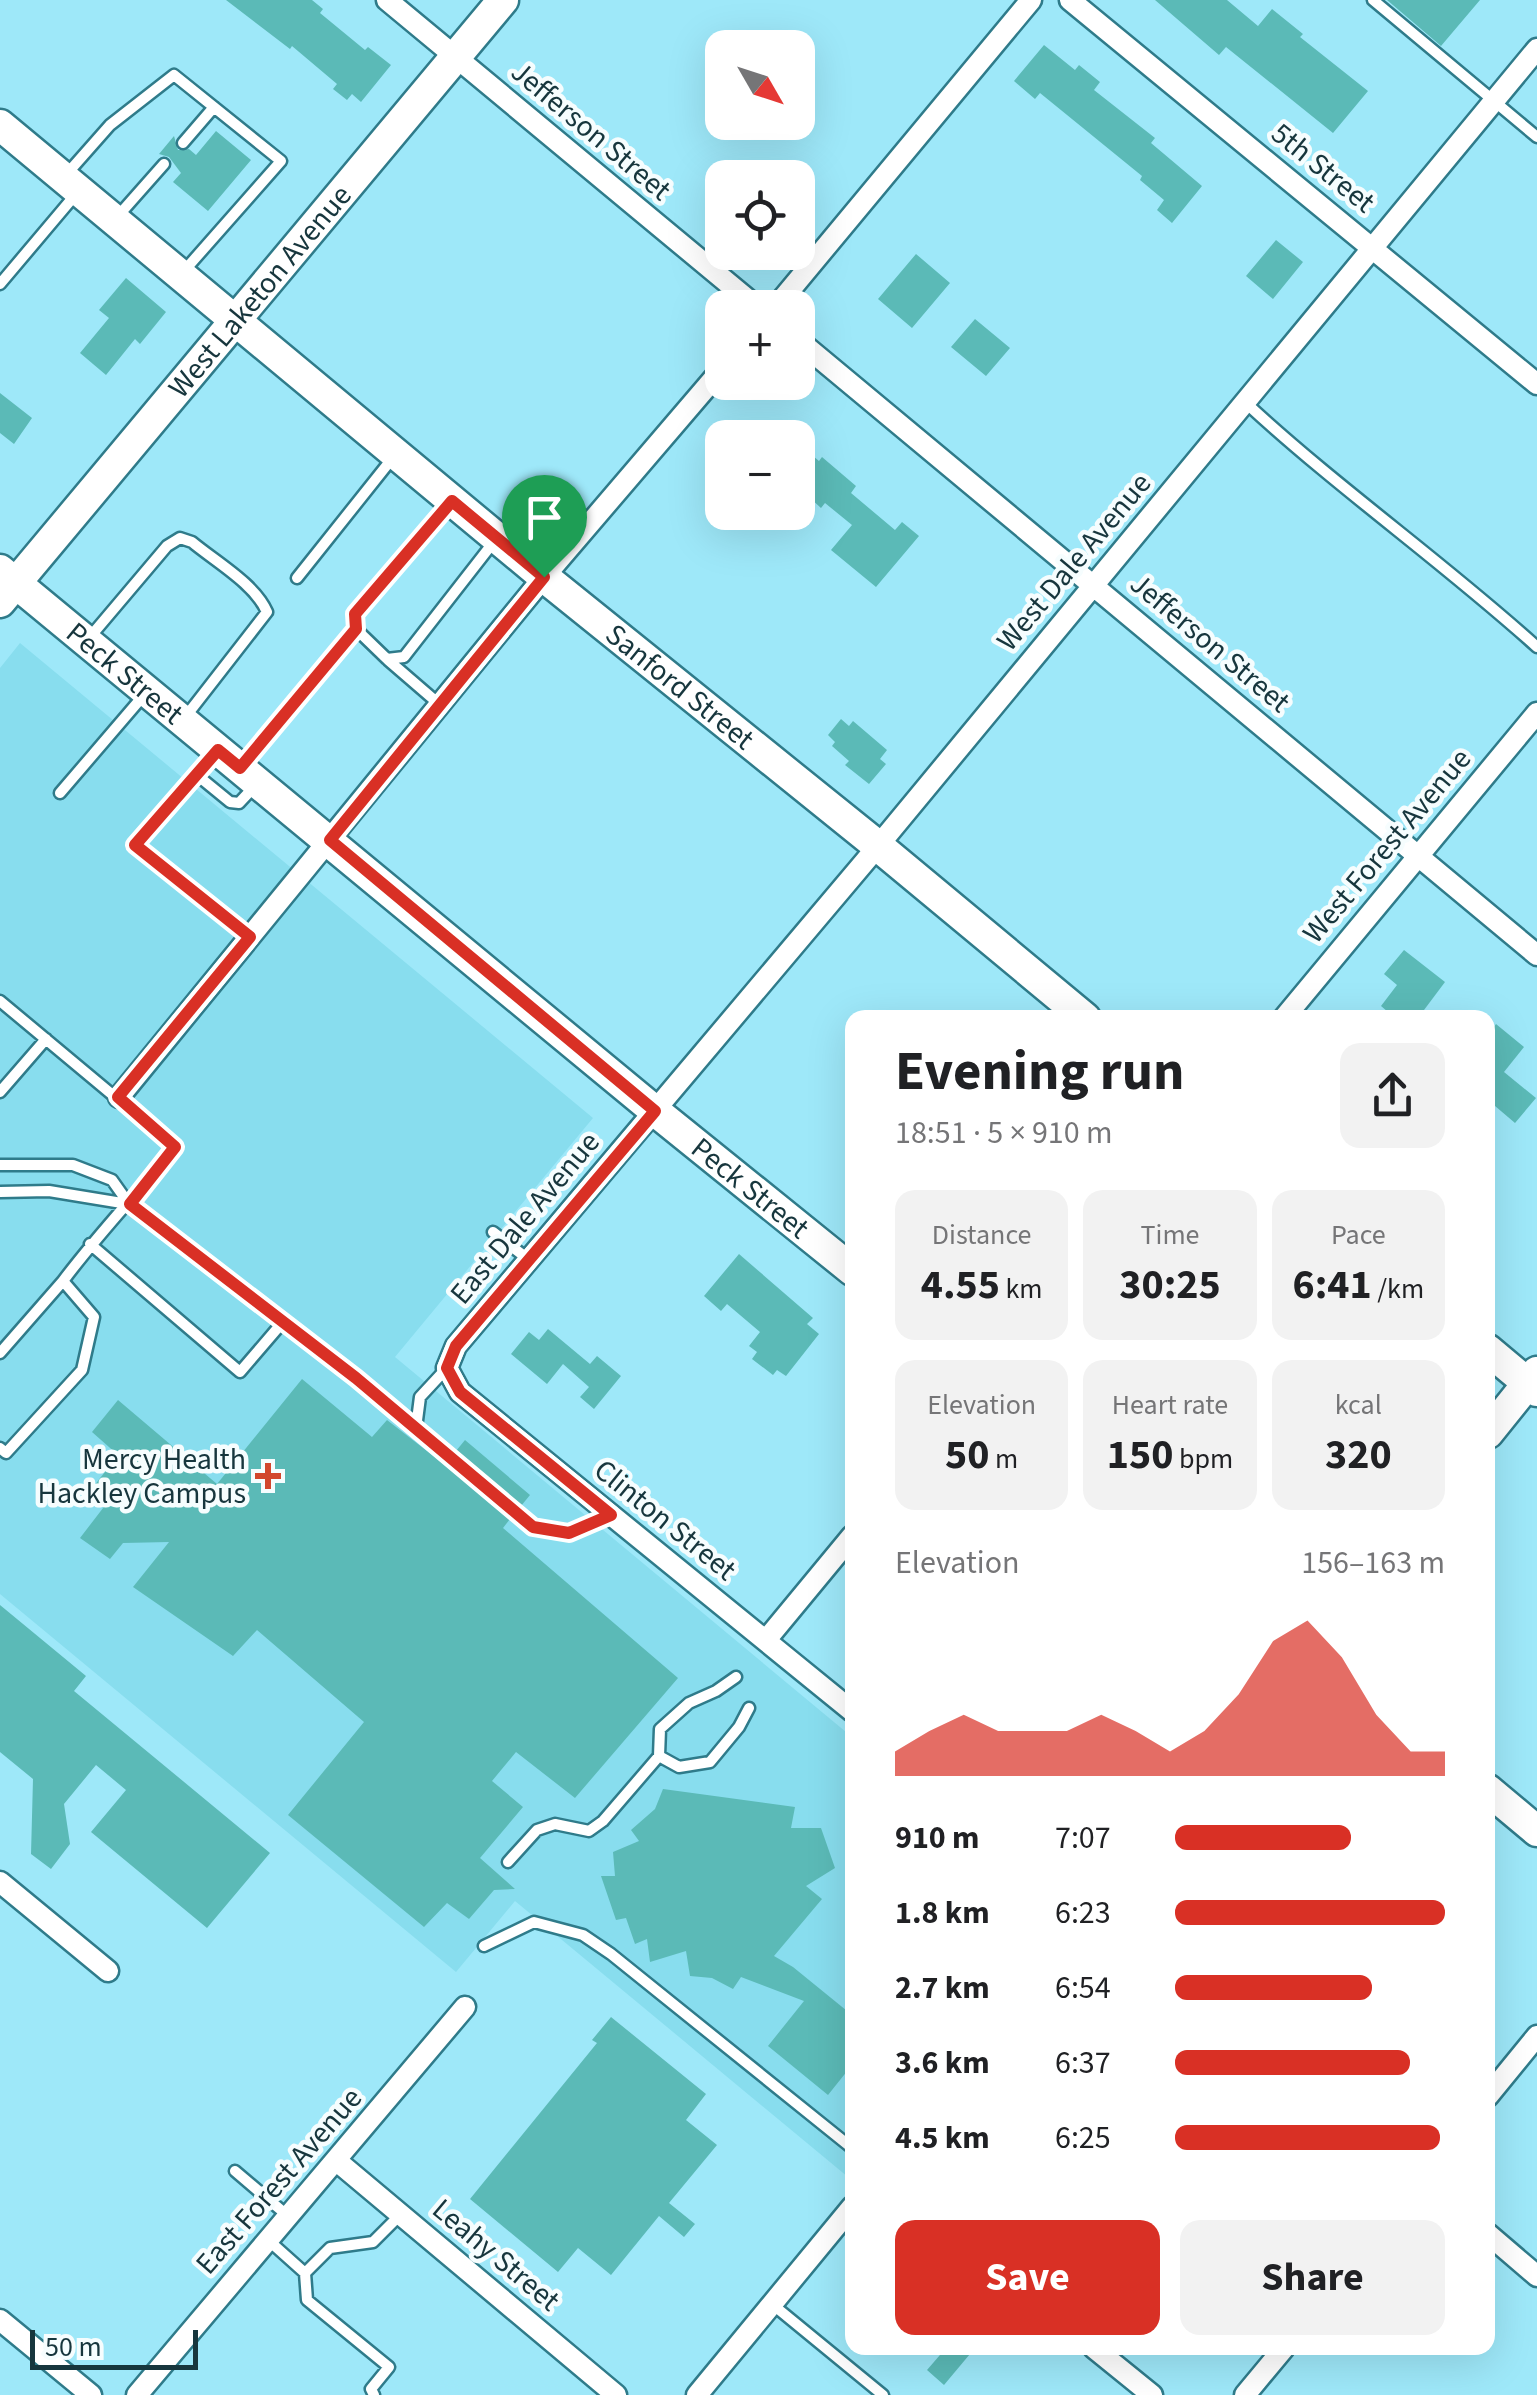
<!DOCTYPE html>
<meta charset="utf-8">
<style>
:root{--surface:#fff;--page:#f2f2f2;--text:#202124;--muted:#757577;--accent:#d93025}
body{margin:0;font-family:"Source Sans 3",sans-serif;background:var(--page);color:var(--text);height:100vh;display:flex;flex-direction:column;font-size:38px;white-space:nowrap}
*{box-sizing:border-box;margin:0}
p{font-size:32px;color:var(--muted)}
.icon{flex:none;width:55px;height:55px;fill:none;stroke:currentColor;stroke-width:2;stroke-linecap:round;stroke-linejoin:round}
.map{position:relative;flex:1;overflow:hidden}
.details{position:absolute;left:845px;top:1010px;width:650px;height:1345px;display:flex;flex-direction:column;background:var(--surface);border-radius:20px;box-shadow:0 10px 40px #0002}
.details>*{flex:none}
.needle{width:65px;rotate:129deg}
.fabs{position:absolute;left:705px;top:30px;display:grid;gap:20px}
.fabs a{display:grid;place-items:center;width:110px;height:110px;border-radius:20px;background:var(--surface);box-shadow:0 10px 40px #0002;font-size:50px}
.scale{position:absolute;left:30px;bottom:25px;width:168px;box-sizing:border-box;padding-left:10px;border:5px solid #17363d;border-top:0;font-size:28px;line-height:35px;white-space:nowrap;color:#17363d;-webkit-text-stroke:8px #f6fdfe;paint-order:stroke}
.pin{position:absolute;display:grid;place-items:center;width:85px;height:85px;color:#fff;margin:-102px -42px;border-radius:50% 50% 50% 0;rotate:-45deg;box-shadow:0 0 10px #0007}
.pin .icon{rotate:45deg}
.round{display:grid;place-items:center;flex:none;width:105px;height:105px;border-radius:20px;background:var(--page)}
.overview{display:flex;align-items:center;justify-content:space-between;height:170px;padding:0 50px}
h1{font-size:55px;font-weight:700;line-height:75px}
.stats{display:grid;grid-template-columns:repeat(3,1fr);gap:15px;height:170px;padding:10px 50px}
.stats div{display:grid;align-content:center;border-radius:20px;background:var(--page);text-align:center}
.stats b{font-size:42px;font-weight:700}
.stats small{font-size:28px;font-weight:400}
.stats p{font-size:28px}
.chart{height:280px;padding:20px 50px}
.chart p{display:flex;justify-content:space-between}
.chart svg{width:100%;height:180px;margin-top:10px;fill:var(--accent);opacity:.7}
.action{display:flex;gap:20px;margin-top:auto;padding:20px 50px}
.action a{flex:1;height:115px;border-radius:20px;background:var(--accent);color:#fff;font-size:40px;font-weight:700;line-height:115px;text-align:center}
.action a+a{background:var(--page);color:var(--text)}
ul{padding:0 50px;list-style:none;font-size:32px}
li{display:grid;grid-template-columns:160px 120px 1fr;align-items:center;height:75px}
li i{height:25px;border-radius:12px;background:var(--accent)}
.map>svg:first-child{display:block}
.built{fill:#8de}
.building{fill:#5bbab7}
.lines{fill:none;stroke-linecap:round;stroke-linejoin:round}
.lane-casing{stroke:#2f7b8a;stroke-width:15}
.street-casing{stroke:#2f7b8a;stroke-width:25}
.secondary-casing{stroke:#2f7b8a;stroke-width:35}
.lane{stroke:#fff;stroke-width:10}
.street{stroke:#fff;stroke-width:20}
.secondary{stroke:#fff;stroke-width:30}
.route-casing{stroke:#fff;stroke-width:20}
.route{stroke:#d93025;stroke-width:12}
.poi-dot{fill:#d2472d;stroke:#f6fdfe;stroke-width:4}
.labels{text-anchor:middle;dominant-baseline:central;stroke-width:9;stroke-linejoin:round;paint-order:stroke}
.street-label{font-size:30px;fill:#17363d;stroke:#f6fdfe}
.poi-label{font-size:30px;fill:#17363d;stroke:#f6fdfe;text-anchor:end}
</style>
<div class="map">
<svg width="1537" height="2395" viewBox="0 0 1537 2395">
<rect width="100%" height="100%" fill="#9ee8f9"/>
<path class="built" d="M20,643L593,1118L395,1357L852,1737V2172L848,2177L515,1901L456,1972L0,1594V668Z"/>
<path class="building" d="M226,0H312L323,9L320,13L365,50L368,47L391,65L361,102L352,94L347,100L333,89L337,84L292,46L290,49Z
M1155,0H1227L1258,26L1272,9L1303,34L1300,37L1368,91L1333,133L1226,47L1219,55Z
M1387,0H1480L1441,46Z
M1044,45L1075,70L1079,65L1100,82L1094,90L1155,138L1151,143L1202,186L1172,223L1157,210L1164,200L1140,180L1142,176L1040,93L1035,99L1014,81Z
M216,131L251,160L208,211L173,182L181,173L169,157L159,154L174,136L178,150L189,149L196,155Z
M1276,240L1303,262L1273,299L1246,276Z
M916,254L950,283L912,328L878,299Z
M126,278L166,312L140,344L135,339L106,375L80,353L109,318L99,310Z
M975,319L1010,348L986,376L951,347Z
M0,393L32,418L14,444L0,433Z
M807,451L819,461L822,457L856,486L851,493L895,530L902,522L919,536L876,587L831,550L852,525L825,503L821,508L798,487V462Z
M841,719L849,726L853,721L887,750L880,759L886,764L869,784L845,765L849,761L832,746L835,742L828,735Z
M1404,950L1445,982L1418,1018H1395L1381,1006L1397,985L1384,974Z
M1496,1024L1524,1047L1504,1072L1536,1098L1515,1123L1488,1100V1035Z
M739,1254L813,1318L807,1324L819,1334L786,1376L777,1370L773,1375L752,1359L757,1352L749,1346L760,1332L727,1304L721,1311L704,1296Z
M548,1329L590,1364L597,1356L621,1376L594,1409L580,1397L589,1387L563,1364L547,1384L511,1354L529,1332L539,1340Z
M302,1379L372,1437L387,1420L445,1465L510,1519L503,1528L678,1678L575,1798L516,1752L492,1781L523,1807L480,1858L515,1889L494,1890L469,1919L447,1903L424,1927L288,1815L364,1722L257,1630L233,1656L133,1587L169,1542L123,1543L110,1559L80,1538L110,1499L94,1486L118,1455L92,1432L118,1400L217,1484Z
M465,1440L530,1495L521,1506L456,1451Z
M0,1605L86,1676L74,1691L270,1853L207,1928L91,1832L126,1790L96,1765L64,1804L70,1844L51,1869L31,1854L33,1779L0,1752Z
M663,1789L795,1807L791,1828H821L835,1868L806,1886L822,1899L774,1956L793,1967L852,2015V2065L828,2095L768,2046L804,2001L741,1977L733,1989L712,1978L690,1976L686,1951L650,1962L647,1939L635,1944L626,1918L616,1920L601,1876H615L613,1852L639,1841L631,1830L655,1809Z
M611,2017L706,2094L686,2120L717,2145L669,2203L695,2224L684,2237L659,2216L611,2275L578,2248L558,2272L470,2199L597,2043L592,2040Z
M946,2348H975L944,2385L927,2370Z"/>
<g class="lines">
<defs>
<path id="lane" d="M1373,0L1537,137
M183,143L214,107
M65,176L110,125L174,75L281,161L184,271
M118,216L164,164
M0,284L76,194
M1246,403C1339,489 1443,562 1537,647
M450,502L355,614L356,629L387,659L404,657L496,539
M297,578L395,455
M90,637L167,546L180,538L192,542C216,562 255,584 267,612L183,720
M388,660L439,704
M215,754L135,845L249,936
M241,767L356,629
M197,775L230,802L239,803L254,787
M60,793L144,695
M0,1001L175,1147C138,1193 98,1234 63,1281L94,1317L82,1370L6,1453L0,1448
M0,1092L46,1039
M0,1165H73L112,1180L129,1204L356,1378L533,1527L569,1533L610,1515
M0,1192L49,1191L128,1204
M493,1232L528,1259
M90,1244L240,1372L282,1323
M0,1353L63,1281
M416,1428L420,1397L446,1369
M736,1677L716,1691L689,1703L660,1729L659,1756L679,1767L710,1762L739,1727L749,1708
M508,1862L537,1830L555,1824L589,1831L603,1821L659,1756
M484,1946L534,1922L583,1935L611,1954L852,2148
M235,2171L288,2216
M267,2239L305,2273L307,2300L389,2367L371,2389L374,2395
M305,2273L330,2248L373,2242L401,2214
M772,2304L883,2395"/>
<path id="street" d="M387,0L758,308
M1070,0L1537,384
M775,308L1031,0
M798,340L1537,955
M1284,1018L1537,713
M119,1097L544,577L722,369
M766,1640L852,1536
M852,1711L460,1392L447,1368L456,1346L878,846L1537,49
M0,1882L108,1971
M1488,2096L1537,2036
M338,2162L616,2395
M1488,2234L1537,2276
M0,2320L91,2395
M1094,2348L1152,2395
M137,2395L465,2007
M697,2395L852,2207
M1245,2395L1284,2348"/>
<g id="secondary">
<path id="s1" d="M0,125L544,577L878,846L1085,1018"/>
<path id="s2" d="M0,570L655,1111L852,1270"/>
<path id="s3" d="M0,602L503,0"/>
<path d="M1488,1350L1537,1391"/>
<path d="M1488,1433L1537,1372"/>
<path d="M1488,1790L1537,1831"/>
</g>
</defs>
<use href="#lane" class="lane-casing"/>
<use href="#street" class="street-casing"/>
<use href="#secondary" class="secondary-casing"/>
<use href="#lane" class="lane"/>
<use href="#street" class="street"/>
<use href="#secondary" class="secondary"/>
</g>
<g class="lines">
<defs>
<path id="route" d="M452,501L544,577L330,840L655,1111L456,1346L447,1368L460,1392L611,1515L569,1533L533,1527L356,1378L130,1204L175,1147L118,1097L250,937L135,845L218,750L240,768L356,629L355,614Z"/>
</defs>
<use href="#route" class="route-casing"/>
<use href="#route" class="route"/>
</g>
<path class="poi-dot" d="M263 1461h10v10h10v10h-10v10h-10v-10h-10v-10h10z"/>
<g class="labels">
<g class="street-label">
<text transform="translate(591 131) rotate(40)">Jefferson Street</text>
<text transform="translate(1323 168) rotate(39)">5th Street</text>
<text stroke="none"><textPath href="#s3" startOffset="405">West Laketon Avenue</textPath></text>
<text transform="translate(1074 562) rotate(-50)">West Dale Avenue</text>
<text transform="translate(1210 643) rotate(40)">Jefferson Street</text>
<text stroke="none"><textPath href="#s2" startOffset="162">Peck Street</textPath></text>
<text stroke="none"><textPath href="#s1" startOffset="882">Sanford Street</textPath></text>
<text transform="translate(1387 846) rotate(-50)">West Forest Avenue</text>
<text stroke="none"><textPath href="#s2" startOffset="972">Peck Street</textPath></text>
<text transform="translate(525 1218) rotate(-50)">East Dale Avenue</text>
<text transform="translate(665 1520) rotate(39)">Clinton Street</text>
<text transform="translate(279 2181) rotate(-49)">East Forest Avenue</text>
<text transform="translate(496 2255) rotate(40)">Leahy Street</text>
</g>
<g class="poi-label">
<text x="246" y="1459">Mercy Health<tspan x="246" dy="34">Hackley Campus</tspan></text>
</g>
</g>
</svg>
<div class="fabs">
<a><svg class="needle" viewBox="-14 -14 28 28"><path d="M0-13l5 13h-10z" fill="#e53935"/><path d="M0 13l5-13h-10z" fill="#757577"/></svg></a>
<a><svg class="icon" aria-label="locate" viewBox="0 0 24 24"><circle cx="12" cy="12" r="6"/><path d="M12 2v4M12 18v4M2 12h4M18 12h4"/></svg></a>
<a>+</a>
<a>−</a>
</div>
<div class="scale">50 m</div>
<div class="pin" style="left:544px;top:577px;background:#1e9e55"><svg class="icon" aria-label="arrive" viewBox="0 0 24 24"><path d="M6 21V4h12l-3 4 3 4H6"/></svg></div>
<section class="details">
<div class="overview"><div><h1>Evening run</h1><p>18:51 · 5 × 910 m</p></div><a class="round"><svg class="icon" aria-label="share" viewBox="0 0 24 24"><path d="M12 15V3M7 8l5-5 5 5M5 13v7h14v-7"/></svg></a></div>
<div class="stats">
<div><p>Distance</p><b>4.55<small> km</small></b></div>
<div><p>Time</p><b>30:25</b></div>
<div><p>Pace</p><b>6:41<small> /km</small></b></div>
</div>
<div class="stats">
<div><p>Elevation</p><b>50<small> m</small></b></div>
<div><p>Heart rate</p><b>150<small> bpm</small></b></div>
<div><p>kcal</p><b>320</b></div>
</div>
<div class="chart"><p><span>Elevation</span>156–163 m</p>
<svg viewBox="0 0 160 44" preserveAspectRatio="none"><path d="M0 44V38L10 33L20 29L30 33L40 33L50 33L60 29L70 33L80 38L90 33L100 24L110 11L120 6L130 15L140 29L150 38L160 38V44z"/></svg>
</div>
<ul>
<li><b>910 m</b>7:07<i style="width:65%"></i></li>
<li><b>1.8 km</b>6:23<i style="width:100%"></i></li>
<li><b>2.7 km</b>6:54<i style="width:73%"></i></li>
<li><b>3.6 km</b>6:37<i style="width:87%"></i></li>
<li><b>4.5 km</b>6:25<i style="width:98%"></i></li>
</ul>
<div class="action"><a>Save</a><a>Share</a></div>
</section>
</div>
